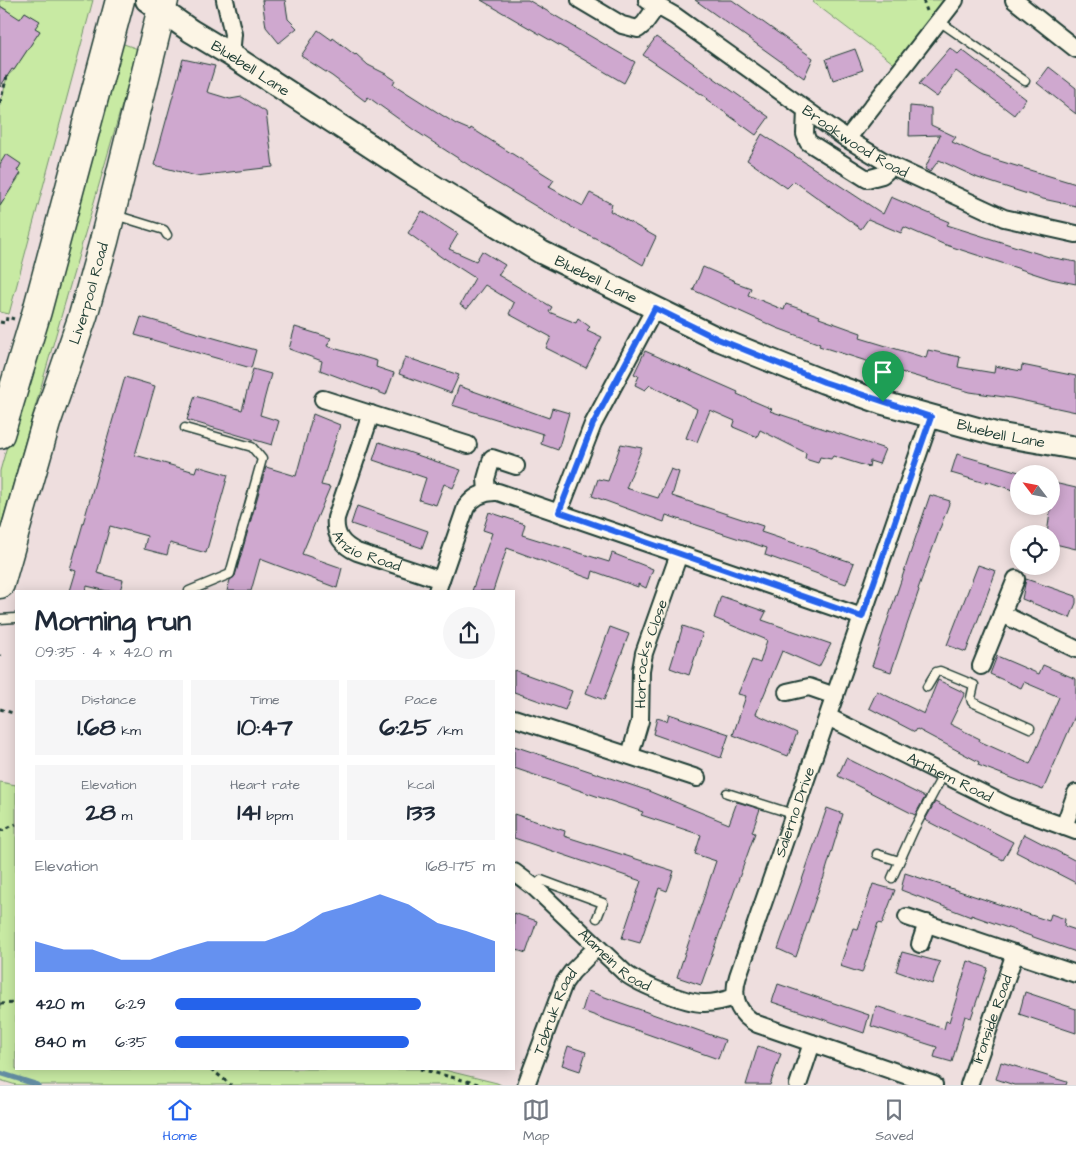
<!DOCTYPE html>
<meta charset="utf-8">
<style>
:root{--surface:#fff;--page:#f6f6f7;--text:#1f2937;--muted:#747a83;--line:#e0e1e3;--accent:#2563eb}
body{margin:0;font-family:"Architects Daughter",sans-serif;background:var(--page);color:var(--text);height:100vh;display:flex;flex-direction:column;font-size:19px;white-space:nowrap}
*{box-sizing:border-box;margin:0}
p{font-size:16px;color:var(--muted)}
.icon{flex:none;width:28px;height:28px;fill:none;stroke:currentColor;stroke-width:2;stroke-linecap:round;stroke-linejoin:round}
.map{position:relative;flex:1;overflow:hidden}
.details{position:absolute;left:15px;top:590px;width:500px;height:480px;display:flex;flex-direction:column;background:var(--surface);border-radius:0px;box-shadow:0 2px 12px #0003}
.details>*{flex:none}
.needle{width:32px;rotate:302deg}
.tools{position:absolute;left:1010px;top:465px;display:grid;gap:10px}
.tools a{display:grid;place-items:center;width:50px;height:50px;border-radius:50%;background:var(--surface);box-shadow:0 2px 12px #0003;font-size:25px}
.pin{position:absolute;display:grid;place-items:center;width:42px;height:42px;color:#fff;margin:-51px -21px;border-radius:50% 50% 50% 0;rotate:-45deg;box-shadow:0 0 5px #0007}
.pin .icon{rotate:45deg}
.round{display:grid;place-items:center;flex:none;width:52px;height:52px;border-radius:26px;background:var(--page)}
.summary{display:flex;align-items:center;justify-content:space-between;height:85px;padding:0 20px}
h1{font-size:28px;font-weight:700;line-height:38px}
.metrics{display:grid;grid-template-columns:repeat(3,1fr);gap:8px;height:85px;padding:5px 20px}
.metrics div{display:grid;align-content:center;border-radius:0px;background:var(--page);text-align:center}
.metrics b{font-size:25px;font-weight:700}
.metrics small{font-size:14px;font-weight:400}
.metrics p{font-size:14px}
.chart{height:140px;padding:10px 20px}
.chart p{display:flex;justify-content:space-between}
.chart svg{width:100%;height:90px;margin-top:5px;fill:var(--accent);opacity:.7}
ul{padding:0 20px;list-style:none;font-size:16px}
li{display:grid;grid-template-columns:80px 60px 1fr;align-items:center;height:38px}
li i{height:12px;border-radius:6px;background:var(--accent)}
.dock{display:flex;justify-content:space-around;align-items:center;height:70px;border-top:1px solid var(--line);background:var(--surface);font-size:14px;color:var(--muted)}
.dock a{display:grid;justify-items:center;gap:2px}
.dock .on{color:var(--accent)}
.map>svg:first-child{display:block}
.green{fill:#c8eaa3;stroke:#74946c}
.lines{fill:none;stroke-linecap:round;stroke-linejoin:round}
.stream{stroke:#638da3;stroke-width:5}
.building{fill:#cfa8cf;stroke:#1f3d34}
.lane-casing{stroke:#1f3d34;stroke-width:11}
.street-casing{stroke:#1f3d34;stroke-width:20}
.secondary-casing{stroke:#1f3d34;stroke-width:26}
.highway-casing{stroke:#1f3d34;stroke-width:31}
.path{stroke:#1f3d34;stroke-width:3;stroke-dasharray:4 4;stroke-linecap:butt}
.lane{stroke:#fcf5e5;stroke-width:8}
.street{stroke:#fcf5e5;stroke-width:16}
.secondary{stroke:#fcf5e5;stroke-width:22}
.highway{stroke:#fcf5e5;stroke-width:28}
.route-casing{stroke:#fff;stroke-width:10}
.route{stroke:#2563eb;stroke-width:6}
.labels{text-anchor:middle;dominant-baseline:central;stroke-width:4;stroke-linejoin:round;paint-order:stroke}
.street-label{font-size:15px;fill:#1f3d34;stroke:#fcf5e5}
</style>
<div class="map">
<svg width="1076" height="1085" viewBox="0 0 1076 1085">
<rect width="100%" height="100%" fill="#eedede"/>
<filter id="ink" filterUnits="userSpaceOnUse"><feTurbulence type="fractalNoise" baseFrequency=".02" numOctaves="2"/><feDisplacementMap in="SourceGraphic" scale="10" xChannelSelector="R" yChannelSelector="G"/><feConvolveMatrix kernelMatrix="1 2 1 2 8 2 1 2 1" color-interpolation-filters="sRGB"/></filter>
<g filter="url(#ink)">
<path class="green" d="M0,0H93L9,314L0,312V206L21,174L17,171L6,155L0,164V99L3,95L7,76L14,70L40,31L35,28L39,21L25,12L13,30L7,10L0,6Z
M815,0H955L901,69L813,2Z
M121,43L138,49L0,529V471Z
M0,782L16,785V1069H440L497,1083L501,1085H16L0,1080Z"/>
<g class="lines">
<path class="stream" d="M0,1073L38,1085"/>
</g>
<path class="building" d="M262,0H285L288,19L297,28L279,43L266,27Z
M481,0H528L635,62L624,83Z
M695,0H732L746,10L813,58L804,78Z
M0,6L20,19L25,12L40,21L35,28L40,31L14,70L12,69L0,87Z
M318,30L332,40L333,38L355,55L356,54L368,65L386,74L395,80L393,84L456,124L470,130L471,128L554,180L549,187L583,206L590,193L612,204L610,211L656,237L643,265L606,243L569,226L492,180L414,130L368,97L365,101L332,76L301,56Z
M656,37L769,117L756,135L706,99L707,98L643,55Z
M950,48L958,54L962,50L1026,99L1014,115L956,71L937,97L919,84Z
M855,49L863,70L833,80L826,59Z
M183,59L215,66L207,92L230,99L242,97L266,112L273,167L196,176L154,165Z
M1049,67L1076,88V114L1037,83Z
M910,106L931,108V125L956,137L952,142L983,156L1076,184V206L1043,199L978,178L939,160L930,172L925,169L940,135L909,136Z
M762,134L883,214L891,197L949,222L947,225L1049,257L1076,262V284L1051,279L943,244L904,227L901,233L868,219L861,229L794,181L787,188L747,160Z
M6,154L21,164L17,171L21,173L0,206V164Z
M422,211L458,234L449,249L476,261L482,251L505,265L498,275L552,307L549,312L576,323L578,318L590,327L587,330L602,337L586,368L546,348L551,337L509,314L514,303L485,285L467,309L460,305L475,278L444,258V259L408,233Z
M703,267L735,281L734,282L751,288L748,295L784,310L786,304L820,316L819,318L861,333L860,338L926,358L928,350L960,357L958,367L994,373L995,366L1021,371L1022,365L1076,376V412L1011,398L970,392L901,372L819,346L820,344L777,328L693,290Z
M141,317L256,350L251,368L135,335Z
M295,327L331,338L327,346L377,361L376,367L394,373L386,395L320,370L322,361L289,349Z
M645,351L738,392L737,394L772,409L770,411L885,449L879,464L870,461L869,467L833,456L831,459L820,457L818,463L805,459L806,453L760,430L757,437L733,427L735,421L710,410L697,442L686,438L697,409L650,385L645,390L635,385L639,376L634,374Z
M405,357L459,375L451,393L399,374Z
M253,369L271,374L260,415L279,421L272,445L187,420L195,396L242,410Z
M125,377L155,386L135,455L195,472L197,466L228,475L206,553L170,543L167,555L144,549L147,536L110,526L97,573L123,580L120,591H107L87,586L86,591H70L76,571L70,569Z
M459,386L549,418L552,408L569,413L558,450L541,444L543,434L452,405Z
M313,414L340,425L321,485L330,487L302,554L342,568L337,588L260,559L251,591H227L230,580L235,576L266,467L296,476Z
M379,442L461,470L453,488L444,484L436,505L419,500L426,478L373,460Z
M621,444L642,448L626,488L658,498L671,469L679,472L672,496L763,526L761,532L854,563L846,584L765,555L767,548L666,515L664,522L592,496L598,479L608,481Z
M957,454L1019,472V492L986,481L985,483L951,473Z
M1054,483L1076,488V549L1051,543V534H1047Z
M930,495L950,501L918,589L919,590L891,672L872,666Z
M357,506L428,531L422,548L351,524Z
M489,512L525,524L522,535L609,562L612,553L653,569L646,588L638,584V587L593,571L591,579L507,548L493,591H472L492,533L483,530Z
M978,565L996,571L966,652L947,645Z
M1026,579L1076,596V603L1070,618L1022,599Z
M721,596L766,612L762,620L831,644L819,667L782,651L756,714L797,733L788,756L733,735L746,696L738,694L752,660L760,663L767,640L714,618Z
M683,626L703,633L689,675L670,668Z
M610,627L629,634L604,700L586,693Z
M997,656L1039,674L1043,665L1076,679V714L1043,790L978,765L979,762L917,729L915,732L869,708L877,691L924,714L938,680L965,693L950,724L980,739L979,741L1030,764L1059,697L1024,682L1021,688L990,674Z
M514,670L572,691L565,710L514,692Z
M669,714L729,734L721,758L653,734L657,718L667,721Z
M514,746L646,790L729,824L737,802L760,809L752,832L755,833L701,985L677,977L716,861L695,854L701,835L641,815L643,812L514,768Z
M846,758L925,797L915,815L838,776Z
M935,802L1013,842L1003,860L925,820Z
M827,808L843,814L823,880H822L796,957L778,949Z
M514,814L565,831L564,836L674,871L667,891L659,888L640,943L622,938L641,881L514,838Z
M1024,834L1076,861V883L1016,852Z
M905,873L1049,921L1051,914L1065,919L1064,926L1076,930V952L971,915V917L901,890Z
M873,884L895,890L882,924L878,923L862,973L840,966L853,928L858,929Z
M514,913L537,921L526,953L514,949Z
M902,952L940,962L932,984L896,971Z
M968,961L988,968L971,1018L965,1016L952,1062L934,1057L937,1047L871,1026L876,1006L944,1029L946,1021L949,1022Z
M778,984L869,1015L864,1033L772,1002Z
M588,991L725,1040L718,1059L582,1011Z
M1025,992L1076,1009V1033L1019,1014Z
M568,1046L586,1052L580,1071L562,1065Z
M758,1046L781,1054L770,1085H746Z
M1001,1062L1067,1082L1066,1085H1014L996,1079Z"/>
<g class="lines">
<defs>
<path id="lane" d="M939,21L1025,81
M115,215L164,230L167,235
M185,428L252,447L262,459L230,574L189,591
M0,619L16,618
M927,687L936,672L940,671L974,685L971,698L972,702L1030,728
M727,793L793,814
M877,854L899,861
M892,878L914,829L943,775
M534,887L541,880L603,903L597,918"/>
<g id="street">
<path d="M225,0L233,34L231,55"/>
<path d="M580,0L622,25L638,29L644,24L657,6"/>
<path id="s1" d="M647,0L675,16L847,139L892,166L1004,218L1076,234"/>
<path d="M1014,0L1076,49"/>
<path d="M806,110L805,134L808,142L867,179L882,175L892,166"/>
<path d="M847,139L955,0"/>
<path d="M323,399L468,445"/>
<path id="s2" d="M371,414L336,518C334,535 342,545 357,552L441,580"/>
<path d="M931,417L738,976C731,997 738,1014 757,1024L934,1085"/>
<path d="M487,492L486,479L492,458L516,466"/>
<path d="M559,512L593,424L655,308"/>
<path d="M437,591L466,507C474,496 484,491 498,492L862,617"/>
<path d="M1002,614L1076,649"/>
<path d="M981,666L1016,579"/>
<path d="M787,692L809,687L835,696"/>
<path id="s3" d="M828,717L1008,806L1076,831"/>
<path d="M514,718L697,778"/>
<path id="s4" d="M630,755L640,721L641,670L644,653L679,554"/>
<path d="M1064,827L1076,793"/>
<path id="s5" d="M514,872L534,887L625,973C639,984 687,1004 705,1003C715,1003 726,1000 735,997"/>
<path d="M907,917L1076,974"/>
<path d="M920,944L927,923"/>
<path id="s6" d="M526,1085L564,983L572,972L597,947"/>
<path d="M798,1085L812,1043"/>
<path id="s7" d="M969,1085L1015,953"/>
</g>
<g id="secondary">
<path id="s8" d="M147,0L191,31L231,55L415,175L541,252L718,339L824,382L883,403L996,434L1076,448"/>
</g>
<g id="highway">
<path d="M0,434L37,311L120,0"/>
<path id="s9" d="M0,584L46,423L83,316L104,241L164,0"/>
</g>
</defs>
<use href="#lane" class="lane-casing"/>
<use href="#street" class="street-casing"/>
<use href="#secondary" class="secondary-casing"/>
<use href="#highway" class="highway-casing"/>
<path class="path" d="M923,0L927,11
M0,103L7,76
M0,322L6,323L7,317L14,319
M0,656H1
M0,709L16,714
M0,831L16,824
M0,1004L16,1003
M211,1069L231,1085
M420,1069L482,1085"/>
<use href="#lane" class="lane"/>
<use href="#street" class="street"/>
<use href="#secondary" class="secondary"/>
<use href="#highway" class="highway"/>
</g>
</g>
<g class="lines" filter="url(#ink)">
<defs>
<path id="route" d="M655,308L718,339L824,382L931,417L862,617L559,512L593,424Z"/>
</defs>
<use href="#route" class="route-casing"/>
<use href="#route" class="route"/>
</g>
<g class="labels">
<g class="street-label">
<text stroke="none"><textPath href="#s8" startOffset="124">Bluebell Lane</textPath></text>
<text stroke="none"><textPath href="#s1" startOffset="252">Brookwood Road</textPath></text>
<text stroke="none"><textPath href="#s8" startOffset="529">Bluebell Lane</textPath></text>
<text stroke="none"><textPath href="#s9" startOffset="304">Liverpool Road</textPath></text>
<text stroke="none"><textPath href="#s8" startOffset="964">Bluebell Lane</textPath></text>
<text stroke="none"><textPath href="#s2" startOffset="161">Anzio Road</textPath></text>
<text stroke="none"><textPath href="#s4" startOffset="104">Horrocks Close</textPath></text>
<text stroke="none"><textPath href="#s3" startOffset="136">Arnhem Road</textPath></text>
<text transform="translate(795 812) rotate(-71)">Salerno Drive</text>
<text stroke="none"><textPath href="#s5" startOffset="134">Alamein Road</textPath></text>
<text stroke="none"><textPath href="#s6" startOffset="79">Tobruk Road</textPath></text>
<text stroke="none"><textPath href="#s7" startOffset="70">Ironside Road</textPath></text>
</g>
</g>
</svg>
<div class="tools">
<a><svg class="needle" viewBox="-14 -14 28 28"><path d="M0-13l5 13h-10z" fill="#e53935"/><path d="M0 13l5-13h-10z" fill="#747a83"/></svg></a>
<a><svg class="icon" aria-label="locate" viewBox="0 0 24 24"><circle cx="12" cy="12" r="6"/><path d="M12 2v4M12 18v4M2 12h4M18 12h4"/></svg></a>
</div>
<div class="pin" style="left:883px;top:402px;background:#1e9e55"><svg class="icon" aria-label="arrive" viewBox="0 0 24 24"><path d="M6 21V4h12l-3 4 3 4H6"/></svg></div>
<section class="details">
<div class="summary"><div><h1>Morning run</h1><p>09:35 · 4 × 420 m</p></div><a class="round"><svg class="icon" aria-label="share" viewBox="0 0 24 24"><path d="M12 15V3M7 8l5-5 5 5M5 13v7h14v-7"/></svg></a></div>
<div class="metrics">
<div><p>Distance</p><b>1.68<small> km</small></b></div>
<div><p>Time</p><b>10:47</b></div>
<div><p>Pace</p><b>6:25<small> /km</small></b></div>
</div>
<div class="metrics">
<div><p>Elevation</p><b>28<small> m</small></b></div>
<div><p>Heart rate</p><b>141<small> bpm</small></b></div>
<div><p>kcal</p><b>133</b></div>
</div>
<div class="chart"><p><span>Elevation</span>168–175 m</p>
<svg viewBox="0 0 160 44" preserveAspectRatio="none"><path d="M0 44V29L10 33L20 33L30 38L40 38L50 33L60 29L70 29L80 29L90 24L100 15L110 11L120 6L130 11L140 20L150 24L160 29V44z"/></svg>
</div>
<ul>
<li><b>420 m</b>6:29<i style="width:77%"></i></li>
<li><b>840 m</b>6:35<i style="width:73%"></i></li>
</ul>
</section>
</div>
<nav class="dock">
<a class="on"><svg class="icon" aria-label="home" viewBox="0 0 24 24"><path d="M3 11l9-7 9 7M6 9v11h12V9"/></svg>Home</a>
<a><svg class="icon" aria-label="map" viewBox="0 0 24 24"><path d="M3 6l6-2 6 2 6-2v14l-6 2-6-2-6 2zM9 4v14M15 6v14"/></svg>Map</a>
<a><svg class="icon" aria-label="saved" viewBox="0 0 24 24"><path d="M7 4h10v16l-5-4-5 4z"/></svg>Saved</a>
</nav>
